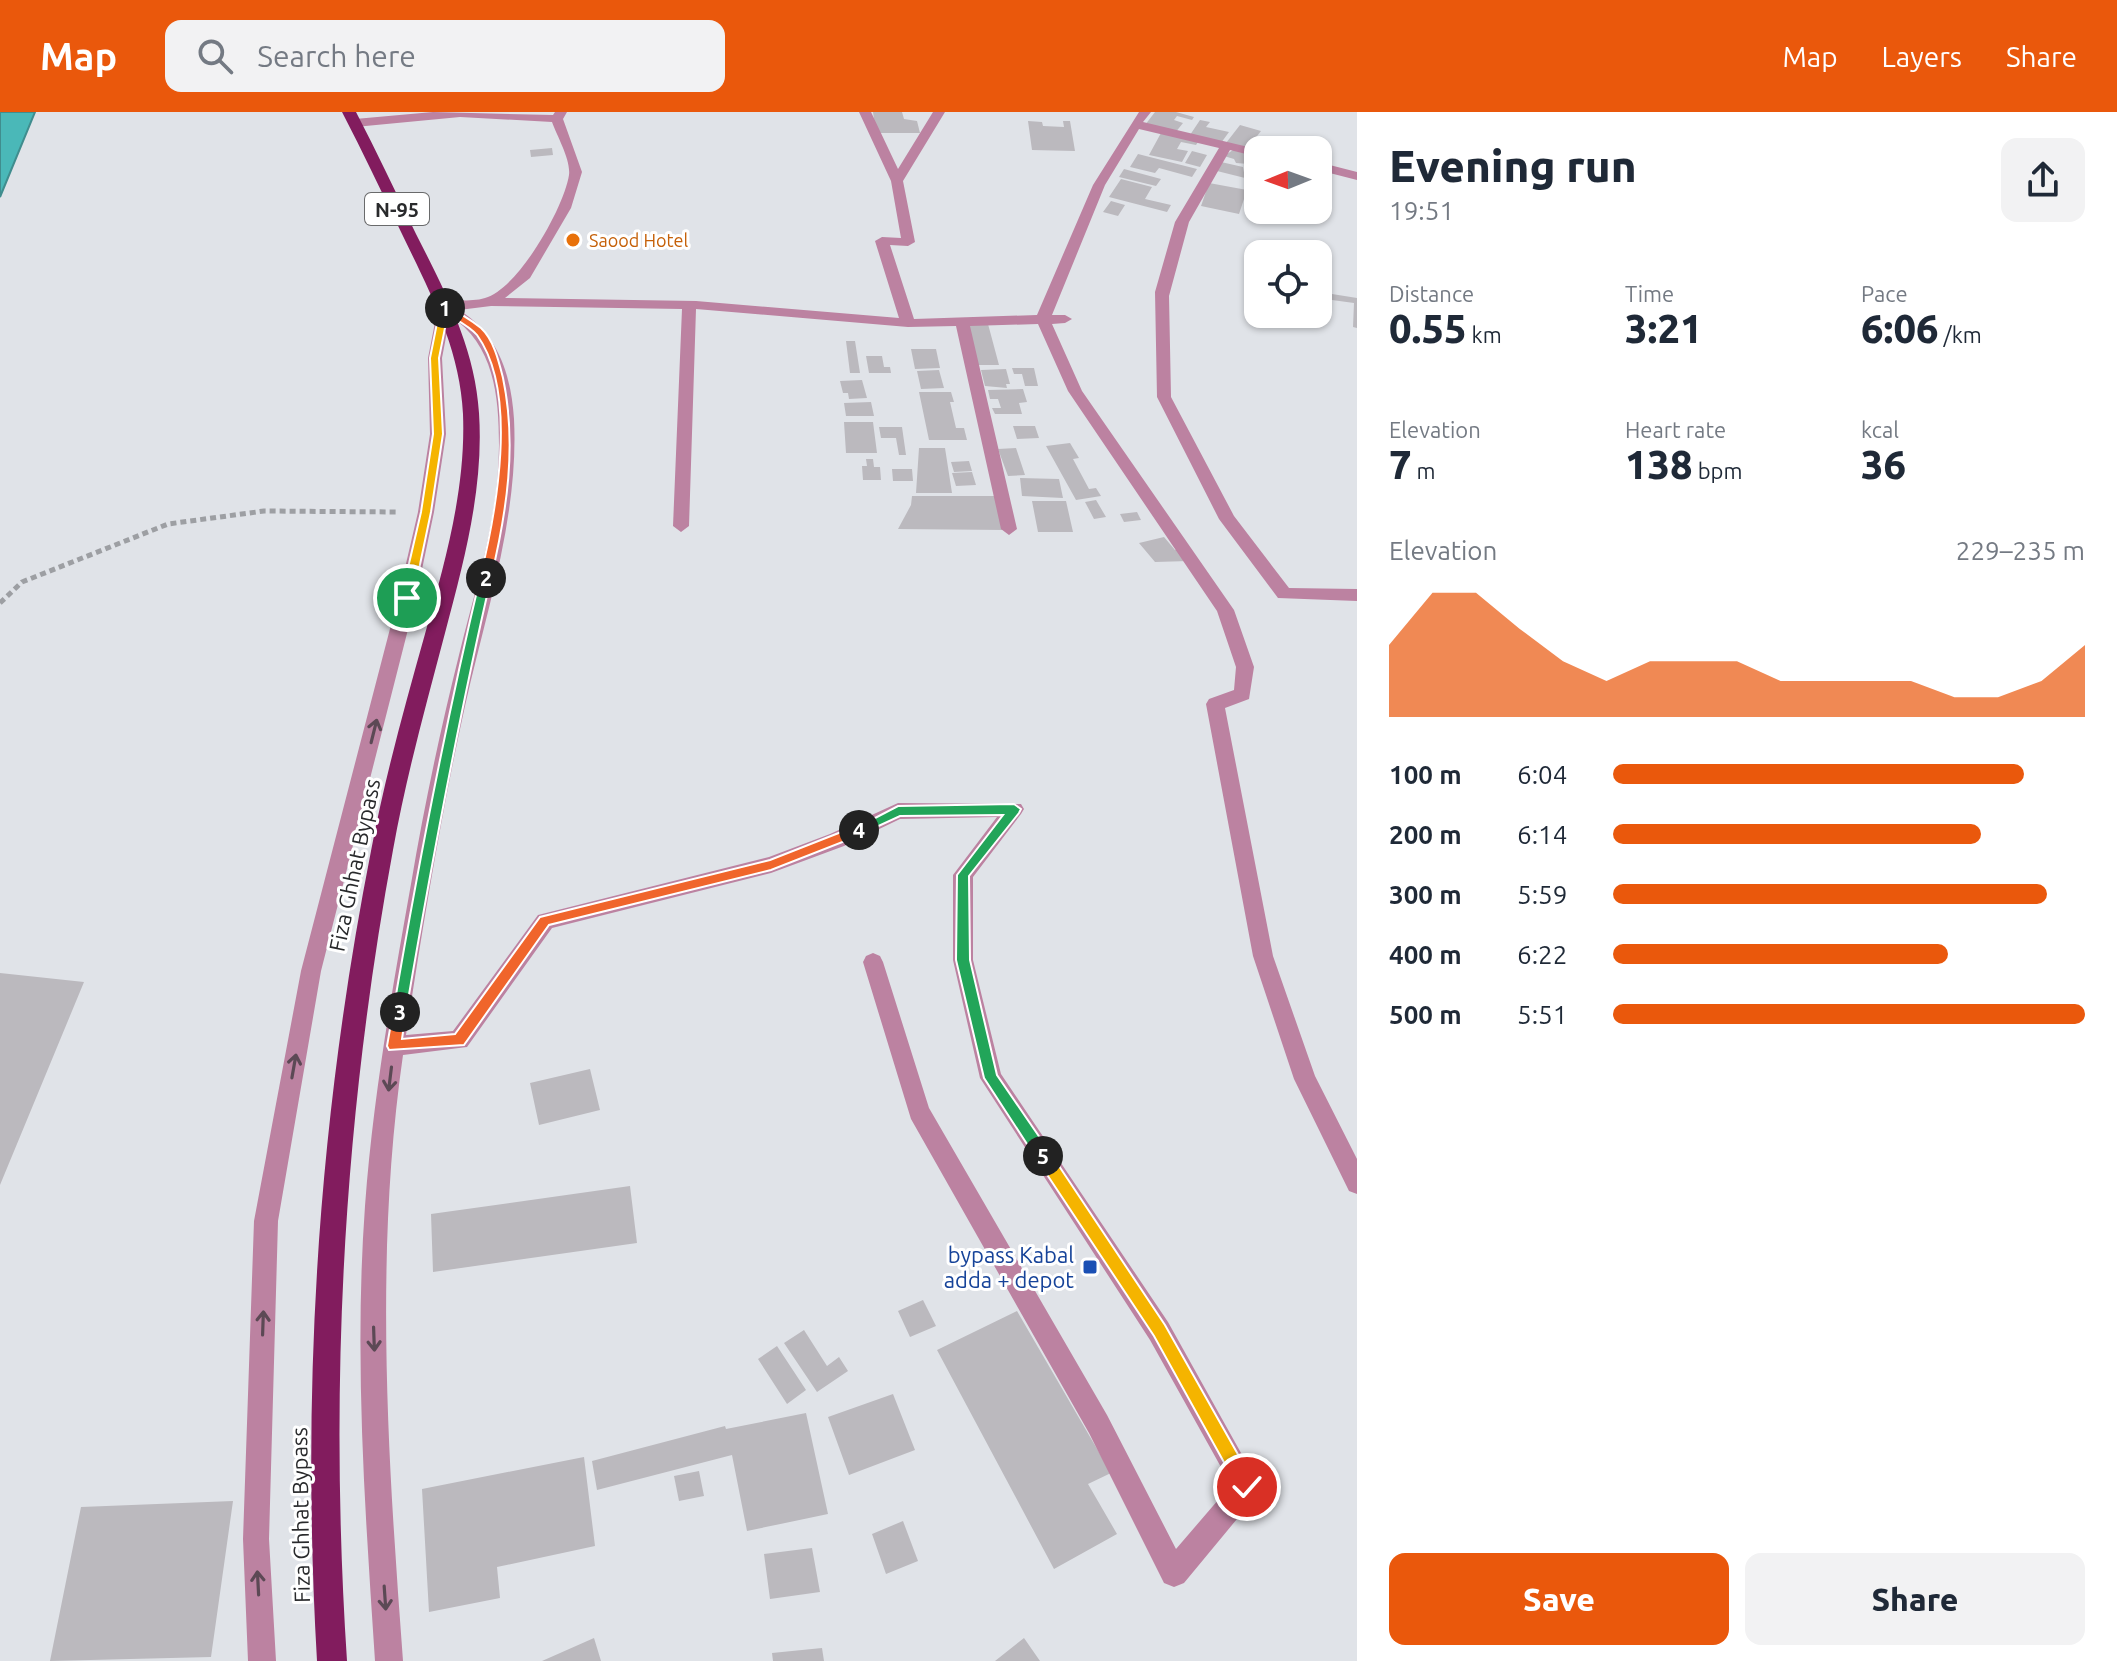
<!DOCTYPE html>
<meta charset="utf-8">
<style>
:root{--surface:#fff;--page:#f2f2f3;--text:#1f2937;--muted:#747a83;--accent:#ea580c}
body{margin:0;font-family:Ubuntu,sans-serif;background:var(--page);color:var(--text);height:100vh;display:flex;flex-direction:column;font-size:30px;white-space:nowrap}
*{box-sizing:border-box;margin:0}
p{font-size:26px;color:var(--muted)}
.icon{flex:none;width:44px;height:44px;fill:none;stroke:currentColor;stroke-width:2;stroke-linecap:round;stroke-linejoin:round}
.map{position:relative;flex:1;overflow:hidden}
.drawer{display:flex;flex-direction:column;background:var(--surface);width:760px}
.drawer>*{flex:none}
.needle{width:52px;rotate:269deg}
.fabs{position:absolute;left:1244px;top:24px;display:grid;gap:16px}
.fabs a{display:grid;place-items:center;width:88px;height:88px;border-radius:16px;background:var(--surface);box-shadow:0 2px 6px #0004;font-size:40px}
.pin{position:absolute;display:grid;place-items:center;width:68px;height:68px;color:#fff;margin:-34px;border:4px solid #fff;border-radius:50%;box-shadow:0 2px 8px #0007}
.km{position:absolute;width:40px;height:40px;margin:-20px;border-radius:50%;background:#222;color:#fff;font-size:22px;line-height:40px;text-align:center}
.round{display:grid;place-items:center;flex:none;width:84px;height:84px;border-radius:16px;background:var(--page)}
.summary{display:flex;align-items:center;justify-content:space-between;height:136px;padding:0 32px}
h1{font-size:44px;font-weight:800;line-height:60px}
.stats{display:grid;grid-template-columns:repeat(3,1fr);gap:12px;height:136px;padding:8px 32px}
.stats div{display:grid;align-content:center}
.stats b{font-size:40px;font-weight:800}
.stats small{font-size:22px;font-weight:400}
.stats p{font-size:22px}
.chart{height:224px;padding:16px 32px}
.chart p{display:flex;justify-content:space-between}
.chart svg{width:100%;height:144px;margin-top:8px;fill:var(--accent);opacity:.7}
.action{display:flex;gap:16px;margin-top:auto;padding:16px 32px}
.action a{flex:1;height:92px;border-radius:16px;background:var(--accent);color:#fff;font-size:32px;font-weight:800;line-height:92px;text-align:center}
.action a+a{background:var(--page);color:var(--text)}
ul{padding:0 32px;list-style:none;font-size:26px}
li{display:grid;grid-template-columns:128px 96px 1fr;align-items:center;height:60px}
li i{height:20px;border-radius:10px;background:var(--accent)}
header{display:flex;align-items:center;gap:48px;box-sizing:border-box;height:112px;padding:0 40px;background:var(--accent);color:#fff}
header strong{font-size:38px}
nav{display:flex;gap:44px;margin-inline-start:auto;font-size:28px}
.search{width:560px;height:72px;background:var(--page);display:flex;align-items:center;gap:20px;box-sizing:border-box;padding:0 28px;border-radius:16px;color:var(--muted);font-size:30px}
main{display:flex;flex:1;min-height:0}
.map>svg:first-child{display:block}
.water{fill:#4ab8b8;stroke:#408d8e;stroke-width:2}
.building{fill:#bbb9be}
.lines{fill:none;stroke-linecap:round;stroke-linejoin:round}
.path{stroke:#9d9fa3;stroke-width:5;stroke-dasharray:6 4;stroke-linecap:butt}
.minor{fill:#bc82a1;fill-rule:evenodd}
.trunk{fill:#821c5e;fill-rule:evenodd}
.oneway{stroke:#5c4955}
.split-1{fill:#f5b400;stroke:#fff;stroke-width:2}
.split-2{fill:#f0652b;stroke:#fff;stroke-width:2}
.split-3{fill:#22a559;stroke:#fff;stroke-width:2}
.split-4{fill:#f0652b;stroke:#fff;stroke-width:2}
.split-5{fill:#22a559;stroke:#fff;stroke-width:2}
.split-6{fill:#f5b400;stroke:#fff;stroke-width:2}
.food-dot{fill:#e8710a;stroke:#fff;stroke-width:3}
.transit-dot{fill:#1a4fb4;stroke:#fff;stroke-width:3}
.labels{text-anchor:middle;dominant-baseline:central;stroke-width:6;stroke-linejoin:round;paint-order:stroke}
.far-food-label{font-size:18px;fill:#c56008;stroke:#fff;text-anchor:start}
.shield{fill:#fff;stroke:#696a6b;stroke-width:2}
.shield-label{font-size:20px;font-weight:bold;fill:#292a2c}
.street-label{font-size:22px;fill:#292a2c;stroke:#fff}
.transit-label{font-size:22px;fill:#164399;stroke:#fff;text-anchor:end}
</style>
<header>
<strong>Map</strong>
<div class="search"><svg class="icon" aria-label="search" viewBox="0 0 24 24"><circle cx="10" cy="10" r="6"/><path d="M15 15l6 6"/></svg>Search here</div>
<nav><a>Map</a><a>Layers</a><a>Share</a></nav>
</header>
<main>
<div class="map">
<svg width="1357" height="1549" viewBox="0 0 1357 1549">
<rect width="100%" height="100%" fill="#e0e3e8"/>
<path class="water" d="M0,0H35L0,85Z"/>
<path class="building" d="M873,0H902L904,7L917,9L920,21H876Z
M1155,0H1176L1194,5L1192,8L1177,4L1174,8L1183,11L1175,21L1145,13Z
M1200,8L1210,10L1206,15L1229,20L1221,31L1190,23Z
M1028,9L1042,10L1043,14L1064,15L1063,9H1070L1075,39L1032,38Z
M1240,13L1261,19L1247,37L1226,31Z
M1161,21L1198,30L1196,33L1181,30L1177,37L1188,39L1182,50L1149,43Z
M552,36L553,43L531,45L530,38Z
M1233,38L1246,40L1252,49H1258V74L1250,73L1251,67L1254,68L1249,52L1236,51L1234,47L1224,44Z
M1192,39L1207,43L1200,55L1185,51Z
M1138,42L1197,57L1192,65L1159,56L1155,61L1130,55Z
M1221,50L1243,55L1245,66L1217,59Z
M1124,57L1161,67L1156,74L1119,65Z
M1121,67L1152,75L1145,87L1171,93L1167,100L1109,85Z
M1209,71L1247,78L1239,102L1201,94Z
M1111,89L1125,93L1118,104L1103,100Z
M1332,182L1357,186V216L1353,215L1354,191L1332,188Z
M968,212H988L999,253H978Z
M846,229H855L860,261H850Z
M911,237H936L940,256L915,257Z
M866,244H882L884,255H890L891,261H869Z
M1012,256H1034L1038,274H1025L1022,262H1014Z
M1006,257L1010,272H1006L1007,276L985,274L981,258Z
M939,258L944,276L921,277L917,259Z
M862,268L867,286L849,287L848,281H843L840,269Z
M1023,277L1027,290L1019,291L1022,302H995L992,296H1001L998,287H990L988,278Z
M919,280H951L954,290H950L956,316H964L967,328H929Z
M871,290L874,304H846L844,291Z
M844,310H873L877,341H846Z
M1013,314H1035L1039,326L1017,327Z
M879,315H902L906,343H899L896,326H881Z
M1070,331L1079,346L1073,347L1089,377L1096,376L1101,384L1076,388L1046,334Z
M919,336H945L952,381H916Z
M1016,336L1025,363L1008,364L998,337Z
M866,347H873L874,355H880L881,368H863L862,354H867Z
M969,349L972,359L954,360L951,350Z
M892,357H912L913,369H893Z
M972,360L976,373L956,374L952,361Z
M1020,366L1059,367L1063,386L1022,384Z
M912,384H998L1005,418L898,417L911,393Z
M1096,388L1106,405L1094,407L1085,390Z
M1032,389H1066L1073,420H1038Z
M1137,400L1141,408L1124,410L1120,402Z
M1164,425L1175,438L1179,437L1189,449L1155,450L1139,431Z
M0,861L84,870L0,1073Z
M590,957L600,998L539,1013L530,971Z
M630,1074L637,1131L433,1160L431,1102Z
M923,1188L936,1214L910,1225L898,1199Z
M1017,1199L1111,1361L1088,1372L1117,1422L1054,1457L937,1238Z
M804,1218L827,1254L839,1245L848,1259L817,1280L784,1231Z
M777,1234L806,1278L787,1292L758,1247Z
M893,1282L915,1338L849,1363L828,1305Z
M806,1301L828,1402L747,1419L732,1343L597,1378L592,1349L725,1314L726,1317Z
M584,1345L595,1434L497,1455L500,1486L429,1500L422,1377Z
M699,1359L704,1384L679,1389L674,1364Z
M233,1389L211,1545L50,1549L81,1395Z
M903,1409L918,1449L886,1462L872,1422Z
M812,1436L820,1480L770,1487L764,1442Z
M594,1526L601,1549H542Z
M1024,1526L1040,1549H995Z
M822,1536L824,1549H773L772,1541Z"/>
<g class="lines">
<path class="path" d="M0,491L22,470L168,412L264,399L399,400"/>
<path class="minor" d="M433,0L553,3L555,0H567L563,7L582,60L571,96L530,166L505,186L696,189L899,206L875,129L882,125L901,126L891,69L859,0H871L898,57L933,0H945L903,69L915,130L908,134L890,133L914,207L1037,203L1093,73L1139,0H1151L1143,10L1261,38H1258V45L1230,38L1189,110L1169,184L1171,285L1234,404L1289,476L1357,477V489L1278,486L1219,407L1157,285L1155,180L1175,110L1219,36L1139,17L1105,73L1052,203H1065L1072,207L1065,211L1052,212L1082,279L1234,498L1254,555L1249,587L1225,596L1273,844L1315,964L1357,1047V1082L1349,1079L1294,967L1253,844L1206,592L1209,587L1234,578L1236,555L1217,499L1068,279L1038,212L970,214L1017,417L1009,423L1001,417L956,214L908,215L696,197L689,414L681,420L673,414L682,197L491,194L459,198C498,222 511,262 514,307C519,404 486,500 465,594C441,702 423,813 406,923L453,919L538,803L769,745L830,722L898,691L1021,692L1024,697L1021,702L973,765V848L1001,962L1168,1210L1260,1375L1256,1384L1184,1471L1174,1475L1164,1471L1089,1321L911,1007L863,850L866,844L873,841L880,844L883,850L929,996L1107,1303L1176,1437L1231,1373L1150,1228L980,966L953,848V763L997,705L900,707L844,734L771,761L552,816L467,935L403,943C374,1144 388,1347 403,1549H375C365,1398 354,1245 365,1094C373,985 392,879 411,772C424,695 440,619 459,543C476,474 499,404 499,333C499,284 494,232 450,204L442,246L446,322L434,400L416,486L321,859L278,1109L269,1427L276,1549H248L243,1427L254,1109L301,859L398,486L418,400L430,322L428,246L438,195C450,185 470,191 485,186C518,177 564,96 569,63C571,48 557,24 552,10L460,5L355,15L349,11L355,7Z
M1318,50L1357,60V68L1318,58Z"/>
<path class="trunk" d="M342,0H356C377,40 396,81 416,122C445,179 475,236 479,301C484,376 464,449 445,521C426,593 406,665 393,738C343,1009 329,1275 347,1549H317C301,1274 318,1009 371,739C385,665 405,593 425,522C445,450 466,377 463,302C460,237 430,180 402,122C382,81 363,40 342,0Z"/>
</g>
<defs><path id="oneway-shaft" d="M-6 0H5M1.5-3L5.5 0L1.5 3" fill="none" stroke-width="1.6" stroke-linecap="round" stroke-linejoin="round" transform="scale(2)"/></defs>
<g class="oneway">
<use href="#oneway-shaft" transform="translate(374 619) rotate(-76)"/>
<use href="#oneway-shaft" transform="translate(294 954) rotate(-80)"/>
<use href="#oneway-shaft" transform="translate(390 967) rotate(97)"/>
<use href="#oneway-shaft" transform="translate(263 1211) rotate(-88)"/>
<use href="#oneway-shaft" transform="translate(374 1227) rotate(88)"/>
<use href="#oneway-shaft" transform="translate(258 1471) rotate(-93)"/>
<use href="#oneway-shaft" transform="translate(385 1486) rotate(86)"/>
</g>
<path class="split-1" d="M445,194L449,196L439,246L443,322L431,400L413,486L407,490L401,486L421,400L433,322L430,246L440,196Z"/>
<path class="split-2" d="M445,194C456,199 471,208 481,216C494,228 499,250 503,266C517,333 507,399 491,466L486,469L480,466C496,401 519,281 477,223C469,213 452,206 441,198Z"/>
<path class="split-3" d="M486,462L491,466C458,609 431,754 406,900L400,906L393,900C418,754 446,609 480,466Z"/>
<path class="split-4" d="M859,713L865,718L863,722L771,758L549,813L464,933L389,938L387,934L393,900L400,894L406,900L402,927L455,922L540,805L770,748Z"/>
<path class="split-5" d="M1014,692L1021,697L1019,701L969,764L970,848L997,963L1049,1039V1049L1043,1051L1038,1049L984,966L956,848L957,763L1003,703L900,704L859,723L852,718L898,694Z"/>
<path class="split-6" d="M1043,1037L1049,1039L1165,1213L1253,1369L1256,1375L1253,1381L1247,1384L1241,1381L1154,1224L1038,1049V1039Z"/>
<circle class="food-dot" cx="573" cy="128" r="8"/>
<rect class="transit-dot" x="1082" y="1147" width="16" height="16" rx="4"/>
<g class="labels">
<g class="far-food-label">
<text x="589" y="128">Saood Hotel</text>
</g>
<rect class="shield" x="365" y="81" width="64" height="32" rx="6"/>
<g class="shield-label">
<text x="397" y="97">N-95</text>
</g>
<g class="street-label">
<text transform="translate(354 753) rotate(-78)">Fiza Ghhat Bypass</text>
<text transform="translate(300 1403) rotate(-91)">Fiza Ghhat Bypass</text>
</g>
<g class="transit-label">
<text x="1074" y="1142">bypass Kabal<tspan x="1074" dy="25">adda + depot</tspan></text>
</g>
</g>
</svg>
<div class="fabs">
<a><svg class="needle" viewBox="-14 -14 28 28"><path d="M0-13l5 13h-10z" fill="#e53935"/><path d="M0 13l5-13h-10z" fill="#747a83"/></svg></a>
<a><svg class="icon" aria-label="locate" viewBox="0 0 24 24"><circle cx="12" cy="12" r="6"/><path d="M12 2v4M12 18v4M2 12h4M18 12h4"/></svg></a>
</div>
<div class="pin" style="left:407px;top:486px;background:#1e9e55"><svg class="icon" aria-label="arrive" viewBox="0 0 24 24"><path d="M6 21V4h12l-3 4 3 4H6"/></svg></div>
<div class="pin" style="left:1247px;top:1375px;background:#d93025"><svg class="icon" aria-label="check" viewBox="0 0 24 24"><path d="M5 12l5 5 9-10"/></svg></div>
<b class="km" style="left:445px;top:196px">1</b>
<b class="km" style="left:486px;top:466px">2</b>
<b class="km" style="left:400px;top:900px">3</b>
<b class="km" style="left:859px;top:718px">4</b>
<b class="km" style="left:1043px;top:1044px">5</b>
</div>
<section class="drawer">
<div class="summary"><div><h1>Evening run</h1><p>19:51</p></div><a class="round"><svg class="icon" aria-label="share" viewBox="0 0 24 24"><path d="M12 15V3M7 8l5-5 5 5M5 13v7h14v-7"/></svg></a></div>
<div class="stats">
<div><p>Distance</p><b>0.55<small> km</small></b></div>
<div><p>Time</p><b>3:21</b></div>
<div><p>Pace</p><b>6:06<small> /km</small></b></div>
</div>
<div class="stats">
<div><p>Elevation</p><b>7<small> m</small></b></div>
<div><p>Heart rate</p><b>138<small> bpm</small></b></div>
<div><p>kcal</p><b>36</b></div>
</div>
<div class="chart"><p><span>Elevation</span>229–235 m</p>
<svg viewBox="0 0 160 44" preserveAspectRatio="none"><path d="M0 44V22L10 6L20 6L30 17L40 27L50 33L60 27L70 27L80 27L90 33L100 33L110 33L120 33L130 38L140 38L150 33L160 22V44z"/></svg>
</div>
<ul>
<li><b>100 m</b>6:04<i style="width:87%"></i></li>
<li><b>200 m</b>6:14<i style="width:78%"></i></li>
<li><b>300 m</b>5:59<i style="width:92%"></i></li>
<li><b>400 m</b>6:22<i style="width:71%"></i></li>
<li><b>500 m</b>5:51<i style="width:100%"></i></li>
</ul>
<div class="action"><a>Save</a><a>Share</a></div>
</section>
</main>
